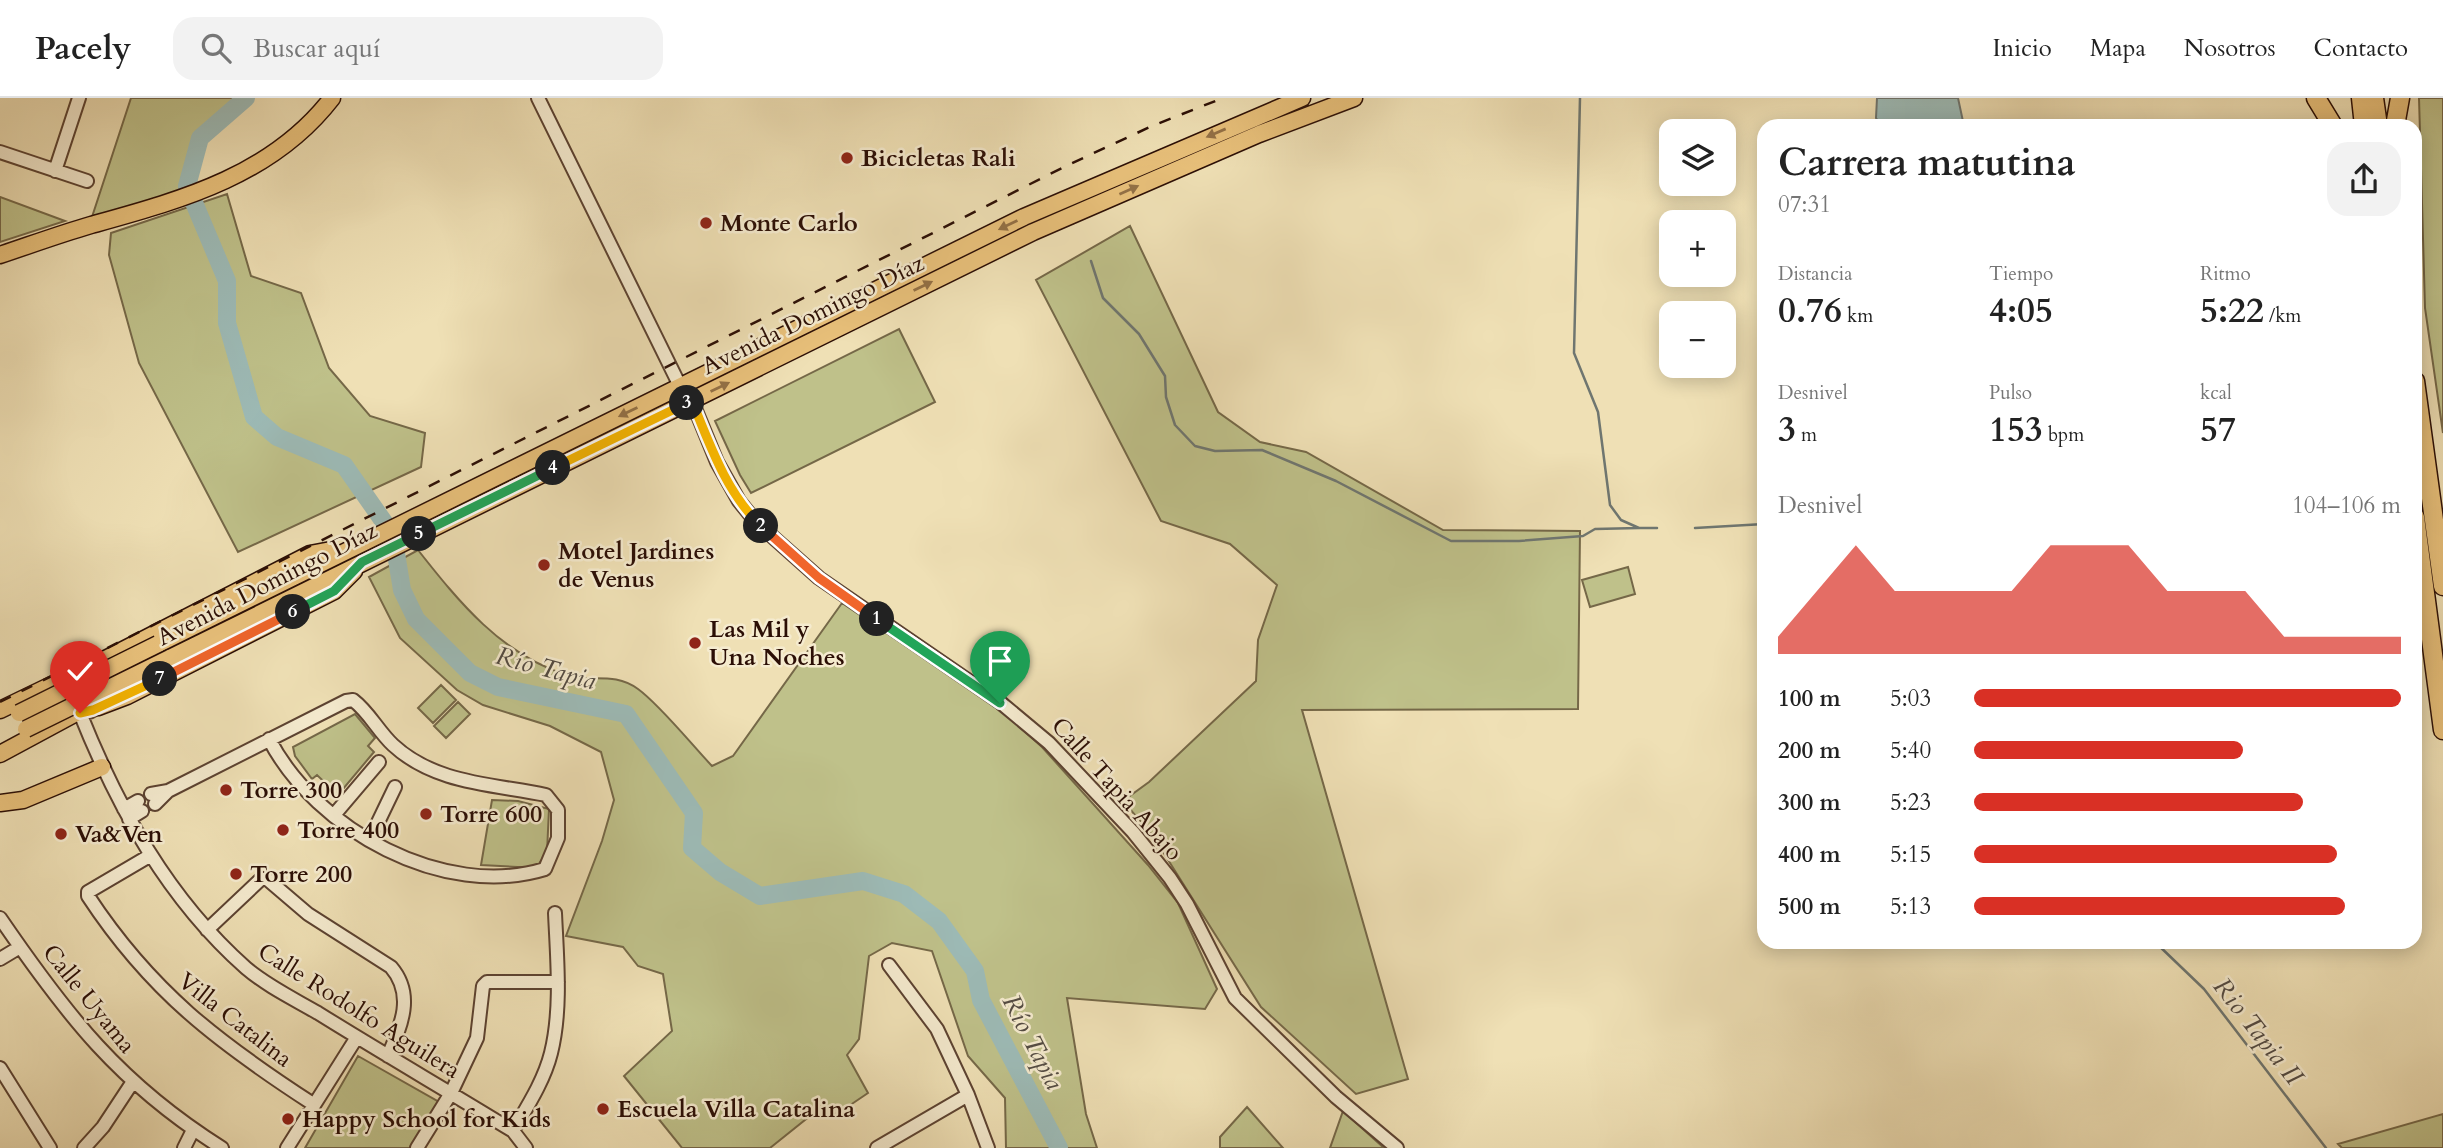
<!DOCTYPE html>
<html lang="es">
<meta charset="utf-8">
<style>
:root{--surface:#fff;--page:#f2f2f2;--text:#222;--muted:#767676;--line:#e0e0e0;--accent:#d93025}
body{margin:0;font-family:Cardo,serif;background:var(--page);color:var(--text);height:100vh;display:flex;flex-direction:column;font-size:26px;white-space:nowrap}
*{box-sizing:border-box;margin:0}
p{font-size:23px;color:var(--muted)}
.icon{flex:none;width:38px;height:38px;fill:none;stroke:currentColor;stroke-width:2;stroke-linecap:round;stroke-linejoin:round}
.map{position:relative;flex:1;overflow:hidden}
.sheet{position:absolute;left:1757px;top:21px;width:665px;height:830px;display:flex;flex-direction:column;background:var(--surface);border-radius:21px;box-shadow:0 4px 18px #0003}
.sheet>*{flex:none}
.tools{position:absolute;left:1659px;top:21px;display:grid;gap:14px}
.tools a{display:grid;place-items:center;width:77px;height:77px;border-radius:14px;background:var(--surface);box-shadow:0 4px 18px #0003;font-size:35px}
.pin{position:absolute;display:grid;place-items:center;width:60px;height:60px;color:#fff;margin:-72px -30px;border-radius:50% 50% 50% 0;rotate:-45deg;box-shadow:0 0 7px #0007}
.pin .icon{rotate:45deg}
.km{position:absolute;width:35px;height:35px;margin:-18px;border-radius:50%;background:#222;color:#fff;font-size:19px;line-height:35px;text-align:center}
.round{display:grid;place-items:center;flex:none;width:74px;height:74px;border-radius:21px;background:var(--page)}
.headline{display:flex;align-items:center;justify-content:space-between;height:119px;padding:0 21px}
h1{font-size:38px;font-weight:700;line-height:52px}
.stats{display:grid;grid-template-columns:repeat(3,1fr);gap:10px;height:119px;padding:7px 21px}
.stats div{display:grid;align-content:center}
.stats b{font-size:35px;font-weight:700}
.stats small{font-size:19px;font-weight:400}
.stats p{font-size:19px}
.chart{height:196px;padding:14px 21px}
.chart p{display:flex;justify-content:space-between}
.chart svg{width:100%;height:126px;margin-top:7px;fill:var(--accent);opacity:.7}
ul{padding:0 21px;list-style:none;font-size:23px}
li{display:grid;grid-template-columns:112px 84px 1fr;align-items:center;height:52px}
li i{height:18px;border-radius:9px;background:var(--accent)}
header{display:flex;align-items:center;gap:42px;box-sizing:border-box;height:98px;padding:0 35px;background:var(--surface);border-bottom:2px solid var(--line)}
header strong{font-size:33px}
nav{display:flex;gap:38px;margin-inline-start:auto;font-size:24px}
.search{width:490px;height:63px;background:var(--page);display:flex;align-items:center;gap:18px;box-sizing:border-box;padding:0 24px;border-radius:21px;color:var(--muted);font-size:26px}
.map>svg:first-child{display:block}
.green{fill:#bfc18a;stroke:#756848;stroke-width:2}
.water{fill:#9dbbb7;stroke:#6f7670;stroke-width:2}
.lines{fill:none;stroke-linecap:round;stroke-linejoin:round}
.stream{stroke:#6f7670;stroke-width:2.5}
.river{stroke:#9dbbb7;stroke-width:18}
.minor-casing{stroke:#5c4231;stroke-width:16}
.major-casing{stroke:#2b0e05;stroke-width:19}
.highway-casing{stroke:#2b0e05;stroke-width:21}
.minor{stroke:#f5ebcf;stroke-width:12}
.major{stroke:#e8c07a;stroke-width:16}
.highway{stroke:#e8c07a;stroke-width:18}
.rail{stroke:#2b0e05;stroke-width:2.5;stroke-dasharray:12 12;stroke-linecap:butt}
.major-bridge-casing{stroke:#2b0e05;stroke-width:19;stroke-linecap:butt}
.major-bridge{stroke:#e8c07a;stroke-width:16}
.oneway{fill:#937045}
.split-1-casing{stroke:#fff;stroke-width:14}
.split-2-casing{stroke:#fff;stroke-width:14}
.split-3-casing{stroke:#fff;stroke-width:14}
.split-4-casing{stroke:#fff;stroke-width:14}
.split-5-casing{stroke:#fff;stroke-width:14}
.split-6-casing{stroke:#fff;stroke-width:14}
.split-7-casing{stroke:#fff;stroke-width:14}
.split-8-casing{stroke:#fff;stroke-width:14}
.split-1{stroke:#22a559;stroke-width:9}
.split-2{stroke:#f0652b;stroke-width:9}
.split-3{stroke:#f5b400;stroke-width:9}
.split-4{stroke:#f5b400;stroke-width:9}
.split-5{stroke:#22a559;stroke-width:9}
.split-6{stroke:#22a559;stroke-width:9}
.split-7{stroke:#f0652b;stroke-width:9}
.split-8{stroke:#f5b400;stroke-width:9}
.poi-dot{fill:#8f2418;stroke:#f5ebcf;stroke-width:2.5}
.labels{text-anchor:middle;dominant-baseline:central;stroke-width:5;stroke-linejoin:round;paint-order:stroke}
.poi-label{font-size:24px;font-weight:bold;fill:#2b0e05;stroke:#f5ebcf;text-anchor:start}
.street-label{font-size:24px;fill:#2b0e05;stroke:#f5ebcf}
.water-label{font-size:26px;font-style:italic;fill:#534b43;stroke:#f5ebcf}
</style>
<header>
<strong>Pacely</strong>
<div class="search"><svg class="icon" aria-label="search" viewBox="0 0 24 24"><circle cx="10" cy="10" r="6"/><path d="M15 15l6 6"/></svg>Buscar aquí</div>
<nav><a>Inicio</a><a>Mapa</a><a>Nosotros</a><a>Contacto</a></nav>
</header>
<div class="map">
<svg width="2443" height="1050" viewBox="0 0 2443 1050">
<rect width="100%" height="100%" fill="#efe0b5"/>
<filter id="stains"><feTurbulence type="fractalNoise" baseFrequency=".00286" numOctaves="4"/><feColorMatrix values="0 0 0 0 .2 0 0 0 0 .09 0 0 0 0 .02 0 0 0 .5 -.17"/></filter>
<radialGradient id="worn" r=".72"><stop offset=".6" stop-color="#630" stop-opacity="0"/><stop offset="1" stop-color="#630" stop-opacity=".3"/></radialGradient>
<path class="green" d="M131,0H238L195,46L177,98L91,122Z
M2419,0H2443V335L2425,210Z
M227,96L251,178L301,195L329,270L370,318L425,335L421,369L238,454L139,265L109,157L111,135Z
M0,99L65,123L0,144Z
M1130,128L1218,314L1260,344L1306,354L1443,432L1580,433L1578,611L1302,612L1408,981L1356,996L1261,909L1153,738L1123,703L1149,684L1256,583L1258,542L1277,487L1230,446L1161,423L1036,182Z
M899,231L935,304L751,395L740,377L715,323Z
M418,452C459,504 501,556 566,577C591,585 613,573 638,591C660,607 692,647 712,668L733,658L842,505L1001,612L1042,649L1148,767L1178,805L1217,891L1205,911L1067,900L1086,1016L1097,1050H1006L1005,1000L968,958L932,853L892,845L869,858L859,941L847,957L868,995L837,1016L820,1010L770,1050H682L624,978L672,933L663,876L638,868L623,849L566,838L602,743L614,702L601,654L550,628L483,607L457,592L400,540L369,479Z
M1628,469L1635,496L1590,509L1582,482Z
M441,587L456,602L433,625L418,610Z
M458,604L470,616L446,640L434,628Z
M355,616L375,640L368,648L374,654L338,697L317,677L312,681L295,658L293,649Z
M492,702L518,703L549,711L547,754L536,770L481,767Z
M358,958L439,1004L413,1050H305Z
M1247,1009L1283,1050H1220V1039Z
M1343,1013L1384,1050H1330Z
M2443,1016V1050H2342L2338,1046Z"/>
<path class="water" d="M1877,0H1958L1964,28H1881L1876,20Z"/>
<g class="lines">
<path class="stream" d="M238,0L242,4
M1580,0L1574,255L1598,314L1610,407L1621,422L1639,430H1657
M1091,163L1103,200L1139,236L1165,278L1166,299L1175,327L1195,348L1215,353L1262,352L1336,383L1451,443H1519L1583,438L1595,431L1639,430
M1695,430L1764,426
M2155,844L2204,891L2326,1050"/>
<path class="river" d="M246,0L200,40L187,88L227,183V225L254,319L277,339L344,367L393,437L402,492L416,521L470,575L498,589L626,616L694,715L692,750L720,774L760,798L863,783L904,796L939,823L975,873L981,902L1059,1050"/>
<defs>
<path id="minor" d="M538,0L680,288
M0,54L87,83
M55,73L79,0
M692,303L717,364L739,403L756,424L819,480L1001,605L1049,645L1133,734L1170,780L1187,806L1235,900L1336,999L1397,1050
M60 593a22 22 0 1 1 44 0a22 22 0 1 1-44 0Z
M80,615C118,710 168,801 246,870C267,888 294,901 318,915C382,955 448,993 513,1033L526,1050
M151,696L168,693L346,603L353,602C369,614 378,633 393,647C435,686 493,686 546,697L558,712V740L545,771C444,802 316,732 269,641
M155,706L168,693
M124,711L138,703
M334,717L379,664
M129,721L142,713
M370,741L395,689
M151,757L88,794V798C151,894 219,945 313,1006
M0,820C67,918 120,986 222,1050
M207,832L261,781H267L308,816L391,869C415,897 401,928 388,958
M0,861L20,849
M889,867L937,931L968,997L988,1050
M0,970L50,1050
M513,1033C527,1009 544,983 551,955C562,911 557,860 555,815
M84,1050L103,1029L132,985
M184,1050L193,1032
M287,1050L357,939
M417,1050L451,995L477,940L483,888L487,884H558
M877,1050L968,997"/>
<path id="major" d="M0,157C30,147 60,136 91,127C181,102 272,78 332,0
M158,546L1024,119L1302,0
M170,560L1033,134L1259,36L1354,0
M86,571L310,456L331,452
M98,609L127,598L334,493L354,473
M0,612L62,582
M0,656L78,614
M0,705L23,702L102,669"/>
<path id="highway" d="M2316,0L2333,28
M2361,0L2364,28
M2374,0L2378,28
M2395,28L2400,0
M2415,283L2443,488
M2415,419L2443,632"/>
</defs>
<use href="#minor" class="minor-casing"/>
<use href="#major" class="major-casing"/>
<use href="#highway" class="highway-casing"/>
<use href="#minor" class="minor"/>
<use href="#major" class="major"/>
<use href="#highway" class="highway"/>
<path class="rail" d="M0,604L1068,67L1152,28L1223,0"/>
<defs>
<path id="major-bridge" d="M19,615L158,546
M26,631L170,560"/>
</defs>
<use href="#major-bridge" class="major-bridge-casing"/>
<use href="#major-bridge" class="major-bridge"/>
</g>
<defs><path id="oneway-solid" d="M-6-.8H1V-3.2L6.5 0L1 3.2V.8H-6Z" transform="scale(1.75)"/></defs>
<g class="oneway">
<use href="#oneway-solid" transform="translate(1216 35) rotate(157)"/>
<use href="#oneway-solid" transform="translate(1129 92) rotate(-24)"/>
<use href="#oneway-solid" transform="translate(1008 127) rotate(154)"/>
<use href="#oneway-solid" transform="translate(923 188) rotate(-26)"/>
<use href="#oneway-solid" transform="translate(720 289) rotate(-26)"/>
<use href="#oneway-solid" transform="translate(628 314) rotate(154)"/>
</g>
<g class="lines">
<defs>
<path id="split-1" d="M877,521L1000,605"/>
<path id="split-2" d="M761,428L819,480L877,521"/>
<path id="split-3" d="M687,305L692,303C710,347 726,394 761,428"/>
<path id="split-4" d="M553,370L687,305"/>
<path id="split-5" d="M419,436L553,370"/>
<path id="split-6" d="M293,514L334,493L362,464L419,436"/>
<path id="split-7" d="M160,581L293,514"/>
<path id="split-8" d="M80,615L93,612L160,581"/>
</defs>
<use href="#split-1" class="split-1-casing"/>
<use href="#split-2" class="split-2-casing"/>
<use href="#split-3" class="split-3-casing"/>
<use href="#split-4" class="split-4-casing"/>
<use href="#split-5" class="split-5-casing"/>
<use href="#split-6" class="split-6-casing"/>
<use href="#split-7" class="split-7-casing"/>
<use href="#split-8" class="split-8-casing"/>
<use href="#split-1" class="split-1"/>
<use href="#split-2" class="split-2"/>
<use href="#split-3" class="split-3"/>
<use href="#split-4" class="split-4"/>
<use href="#split-5" class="split-5"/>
<use href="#split-6" class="split-6"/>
<use href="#split-7" class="split-7"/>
<use href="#split-8" class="split-8"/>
</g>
<g class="poi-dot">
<circle cx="847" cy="60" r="7"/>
<circle cx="706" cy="125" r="7"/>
<circle cx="544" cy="467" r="7"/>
<circle cx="695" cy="545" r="7"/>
<circle cx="226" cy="692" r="7"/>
<circle cx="426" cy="716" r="7"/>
<circle cx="283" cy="732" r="7"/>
<circle cx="61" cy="736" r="7"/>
<circle cx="236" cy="776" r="7"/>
<circle cx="603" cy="1011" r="7"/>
<circle cx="288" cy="1021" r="7"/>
</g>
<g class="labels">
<g class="poi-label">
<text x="861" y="60">Bicicletas Rali</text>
<text x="720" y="125">Monte Carlo</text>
<text x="558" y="453">Motel Jardines<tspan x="558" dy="28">de Venus</tspan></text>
<text x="709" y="531">Las Mil y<tspan x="709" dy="28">Una Noches</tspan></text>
<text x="240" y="692">Torre 300</text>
<text x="440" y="716">Torre 600</text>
<text x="297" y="732">Torre 400</text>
<text x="75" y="736">Va&amp;Ven</text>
<text x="250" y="776">Torre 200</text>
<text x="617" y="1011">Escuela Villa Catalina</text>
<text x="302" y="1021">Happy School for Kids</text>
</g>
<g class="street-label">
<text transform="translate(813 217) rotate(-26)">Avenida Domingo Díaz</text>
<text transform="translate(267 486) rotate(-27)">Avenida Domingo Díaz</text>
<text transform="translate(1117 691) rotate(48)">Calle Tapia Abajo</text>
<text transform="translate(89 901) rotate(51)">Calle Uyama</text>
<text transform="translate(359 913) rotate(32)">Calle Rodolfo Aguilera</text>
<text transform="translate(235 922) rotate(38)">Villa Catalina</text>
</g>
<g class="water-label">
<text transform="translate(546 570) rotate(15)">Río Tapia</text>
<text transform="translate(2258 933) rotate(52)">Rio Tapia II</text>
<text transform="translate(1033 944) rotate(63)">Río Tapia</text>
</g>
</g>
<rect width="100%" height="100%" filter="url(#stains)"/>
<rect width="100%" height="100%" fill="url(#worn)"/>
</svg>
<div class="tools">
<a><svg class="icon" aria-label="layers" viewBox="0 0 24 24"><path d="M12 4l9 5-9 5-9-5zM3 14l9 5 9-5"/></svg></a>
<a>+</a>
<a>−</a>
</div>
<div class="pin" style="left:1000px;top:605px;background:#1e9e55"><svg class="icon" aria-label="arrive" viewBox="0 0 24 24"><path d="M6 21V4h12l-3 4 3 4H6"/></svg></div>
<div class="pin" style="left:80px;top:615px;background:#d93025"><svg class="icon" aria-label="check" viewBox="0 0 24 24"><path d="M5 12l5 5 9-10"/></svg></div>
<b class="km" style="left:877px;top:521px">1</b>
<b class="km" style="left:761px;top:428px">2</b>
<b class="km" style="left:687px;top:305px">3</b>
<b class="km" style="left:553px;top:370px">4</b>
<b class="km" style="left:419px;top:436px">5</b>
<b class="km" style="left:293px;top:514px">6</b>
<b class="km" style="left:160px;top:581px">7</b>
<section class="sheet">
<div class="headline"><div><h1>Carrera matutina</h1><p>07:31</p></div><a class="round"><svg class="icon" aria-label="share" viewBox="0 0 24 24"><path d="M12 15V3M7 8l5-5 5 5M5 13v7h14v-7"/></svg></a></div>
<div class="stats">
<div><p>Distancia</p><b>0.76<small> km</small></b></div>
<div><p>Tiempo</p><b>4:05</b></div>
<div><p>Ritmo</p><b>5:22<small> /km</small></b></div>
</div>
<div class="stats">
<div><p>Desnivel</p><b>3<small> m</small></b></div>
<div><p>Pulso</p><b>153<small> bpm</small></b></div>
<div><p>kcal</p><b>57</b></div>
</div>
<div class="chart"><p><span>Desnivel</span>104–106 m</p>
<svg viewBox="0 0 160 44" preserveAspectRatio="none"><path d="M0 44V38L10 22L20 6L30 22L40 22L50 22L60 22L70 6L80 6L90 6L100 22L110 22L120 22L130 38L140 38L150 38L160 38V44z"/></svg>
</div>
<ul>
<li><b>100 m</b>5:03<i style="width:100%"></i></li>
<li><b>200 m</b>5:40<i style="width:63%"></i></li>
<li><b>300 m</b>5:23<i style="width:77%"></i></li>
<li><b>400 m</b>5:15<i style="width:85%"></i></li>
<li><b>500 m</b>5:13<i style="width:87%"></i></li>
</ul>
</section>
</div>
